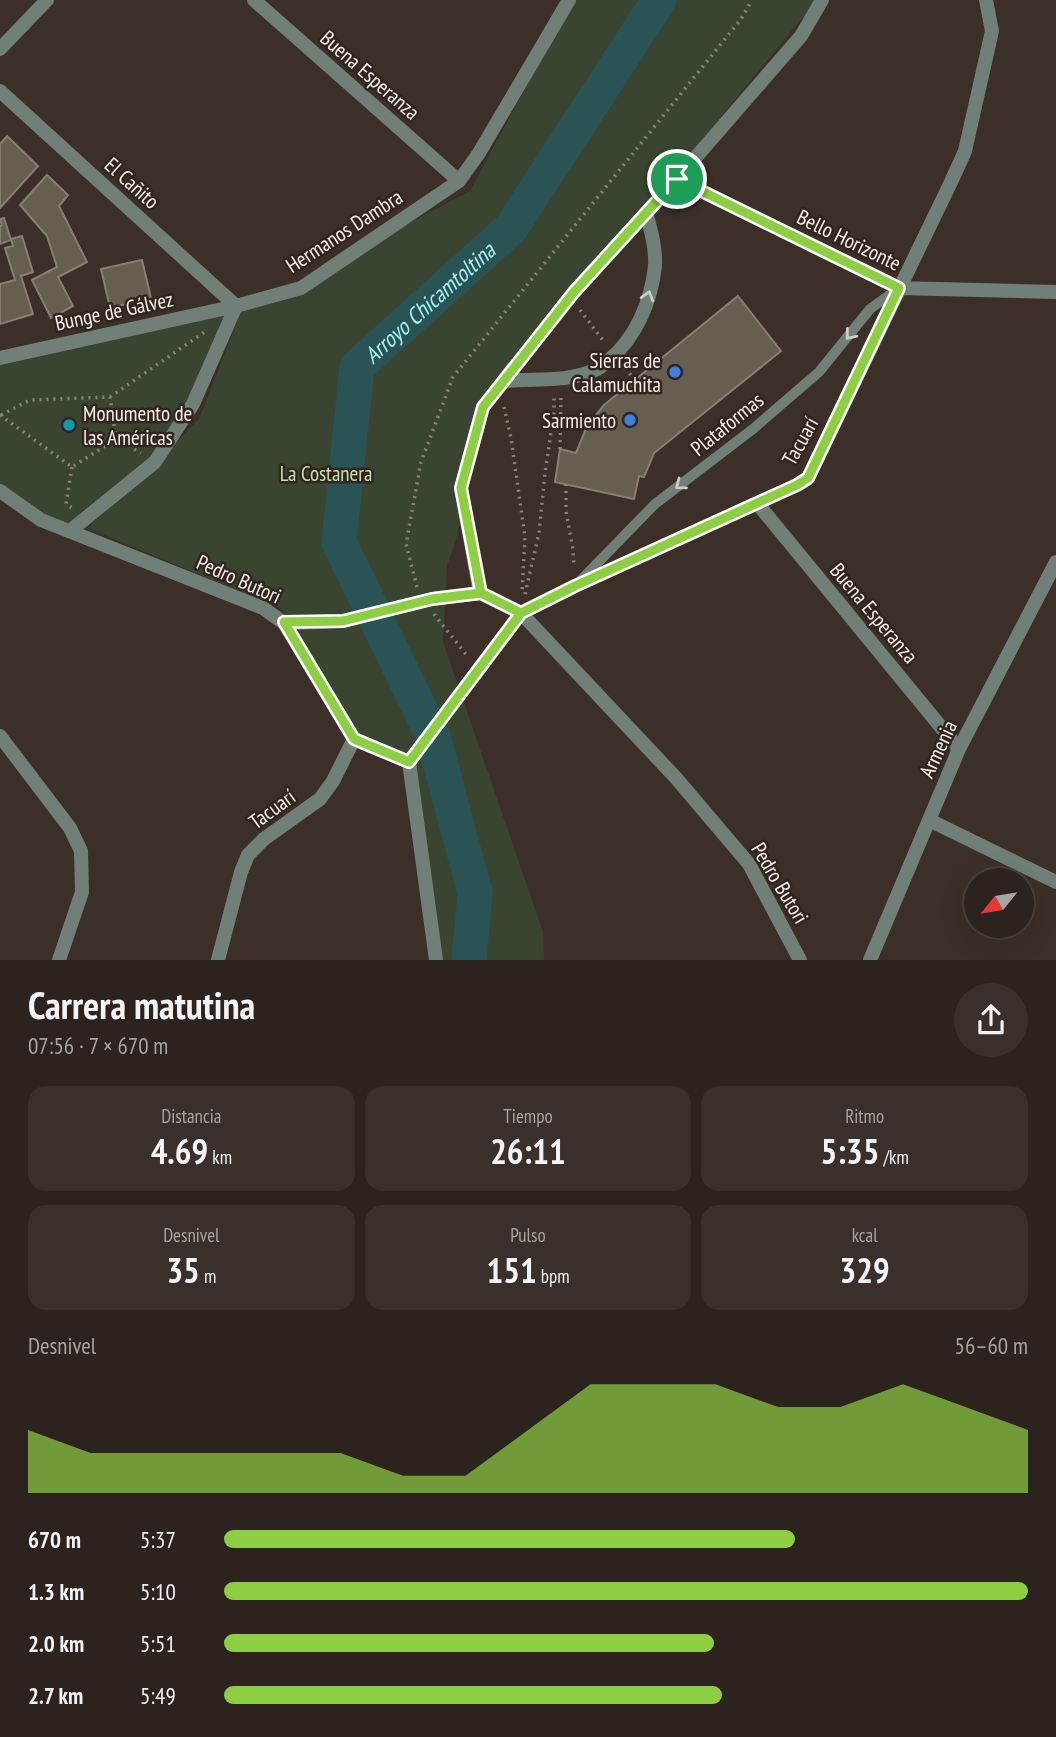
<!DOCTYPE html>
<html lang="es">
<meta charset="utf-8">
<style>
:root{--surface:#2d231e;--page:#392f2b;--text:#f1f3f6;--muted:#a7a4a4;--line:#48403c;--accent:#8dce44}
body{margin:0;font-family:"PT Sans Narrow",sans-serif;background:var(--page);color:var(--text);height:100vh;display:flex;flex-direction:column;font-size:26px;white-space:nowrap}
*{box-sizing:border-box;margin:0}
p{font-size:23px;color:var(--muted)}
.icon{flex:none;width:38px;height:38px;fill:none;stroke:currentColor;stroke-width:2;stroke-linecap:round;stroke-linejoin:round}
.map{position:relative;height:960px;overflow:hidden}
.details{display:flex;flex-direction:column;background:var(--surface);flex:1}
.details>*{flex:none}
.needle{width:46px;rotate:240deg}
.fabs{position:absolute;left:964px;top:868px;display:grid;gap:14px}
.fabs a{display:grid;place-items:center;width:70px;height:70px;border-radius:50%;background:var(--surface);box-shadow:0 7px 28px #0002,0 0 0 2px var(--line);font-size:35px}
.pin{position:absolute;display:grid;place-items:center;width:60px;height:60px;color:#fff;margin:-30px;border:4px solid #fff;border-radius:50%;box-shadow:0 2px 7px #0007}
.round{display:grid;place-items:center;flex:none;width:74px;height:74px;border-radius:37px;background:var(--page)}
.summary{display:flex;align-items:center;justify-content:space-between;height:119px;padding:0 28px}
h1{font-size:38px;font-weight:700;line-height:52px}
.stats{display:grid;grid-template-columns:repeat(3,1fr);gap:10px;height:119px;padding:7px 28px}
.stats div{display:grid;align-content:center;border-radius:18px;background:var(--page);text-align:center}
.stats b{font-size:35px;font-weight:700}
.stats small{font-size:19px;font-weight:400}
.stats p{font-size:19px}
.chart{height:196px;padding:14px 28px}
.chart p{display:flex;justify-content:space-between}
.chart svg{width:100%;height:126px;margin-top:7px;fill:var(--accent);opacity:.7}
ul{padding:0 28px;list-style:none;font-size:23px}
li{display:grid;grid-template-columns:112px 84px 1fr;align-items:center;height:52px}
li i{height:18px;border-radius:9px;background:var(--accent)}
.map>svg:first-child{display:block}
.green{fill:#3a4531}
.lines{fill:none;stroke-linecap:round;stroke-linejoin:round}
.river{stroke:#295354;stroke-width:35}
.building{fill:#675e52;stroke:#887e72;stroke-width:2}
.path{stroke:#8c817b;stroke-width:3.5;stroke-dasharray:2 5;stroke-linecap:butt}
.service{stroke:#707f78;stroke-width:10}
.pedestrian{stroke:#707f78;stroke-width:14}
.minor{stroke:#707f78;stroke-width:14}
.tertiary{stroke:#707f78;stroke-width:14}
.tertiary-bridge{stroke:#707f78;stroke-width:14}
.oneway{stroke:#ceccc7}
.route-casing{stroke:#fff;stroke-width:14}
.route{stroke:#8dce44;stroke-width:9}
.shop-dot{fill:#3f7fe0;stroke:#31251f;stroke-width:2.5}
.culture-dot{fill:#0f9aa8;stroke:#31251f;stroke-width:2.5}
.labels{text-anchor:middle;dominant-baseline:central;stroke-width:5;stroke-linejoin:round;paint-order:stroke}
.street-label{font-size:21px;fill:#f6ede9;stroke:#31251f}
.poi-label{font-size:21px;fill:#f6ede9;stroke:#31251f;text-anchor:end}
.park-label{font-size:21px;fill:#c3e1ac;stroke:#31251f}
.water-label{font-size:23px;font-style:italic;fill:#a4f4f4;stroke:#31251f}
</style>
<div class="map">
<svg width="1056" height="960" viewBox="0 0 1056 960">
<rect width="100%" height="100%" fill="#3c2f28"/>
<path class="green" d="M573,0H817L474,416L457,538L447,566L443,642L543,932L544,960H434L409,762L356,737L311,666L282,609L88,528L154,463L70,531L0,491V358L236,306L156,462L199,419L241,312L470,191Z"/>
<g class="lines">
<path class="river" id="s1" d="M469,960L475,893L433,736L339,542L357,367L511,228L659,0"/>
</g>
<path class="building" d="M7,136L38,166L0,208V144Z
M47,175L68,195L59,206L87,262L58,277L73,306L51,318L32,280L57,267L47,236L20,205Z
M4,218L11,240L0,244V226L2,225L0,219Z
M22,236L33,272L21,276L33,314L0,324V284L15,280L5,248L13,246L11,239Z
M142,260L151,298L110,308L101,269Z
M738,296L781,351L654,453L644,477L639,476L634,499L555,482L560,449L576,453L587,426L604,405Z"/>
<g class="lines">
<path class="path" d="M580,310L605,343
M625,368L635,380
M110,397L206,331
M504,407L511,438L525,537L522,593
M0,415L72,467L116,439L110,397L30,400L1,415
M116,439L141,453
M560,449L561,395
M72,467L66,504L74,509
M566,484V511L573,550L574,567
M417,587L406,544L421,462L453,377L741,19L752,0
M525,594L539,533L545,473L554,412V394
M434,614L468,657"/>
<path class="service" d="M580,581L655,504L753,429L819,372L870,309L899,288"/>
<path class="pedestrian" d="M409,762L521,613"/>
<path class="minor" d="M254,0L459,181
M0,49L47,0
M0,91L236,306
M677,179L899,288L1056,292
M0,358L236,306
M504,381C534,378 566,383 595,370C600,368 604,364 608,361C636,338 651,302 655,266C656,248 651,230 646,213
M757,503L959,749
M70,531L155,462L193,404L236,306L301,288L459,181L479,153L569,0
M521,613L575,586L797,485L808,478L951,182L965,151L992,31L986,0
M284,623L354,739L409,762L436,960
M0,736L70,828L81,851L82,892L59,960
M929,820L1056,882
M218,960L241,872L248,855L264,839L320,799L333,781L354,739
M870,960L959,749L1056,562"/>
<path class="tertiary" d="M0,491L41,520L263,608L284,623L343,621
M480,593L461,488L483,407L574,292L677,179L801,36L822,0
M480,593L521,613L676,778L749,864L800,960
M432,599L480,593"/>
<path class="tertiary-bridge" d="M343,621L432,599"/>
</g>
<defs><path id="oneway-chevron" d="M-2-3.5L2.5 0L-2 3.5" fill="none" stroke-width="1.6" stroke-linecap="round" stroke-linejoin="round" transform="scale(1.75)"/></defs>
<g class="oneway">
<use href="#oneway-chevron" transform="translate(648 296) rotate(-74)"/>
<use href="#oneway-chevron" transform="translate(850 335) rotate(129)"/>
<use href="#oneway-chevron" transform="translate(680 485) rotate(143)"/>
</g>
<g class="lines">
<defs>
<path id="route" d="M677,179L574,292L483,407L461,488L481,593L521,613L409,762L354,739L284,622L343,621L432,599L481,593L521,613L575,586L797,485L808,478L899,288L677,179"/>
</defs>
<use href="#route" class="route-casing"/>
<use href="#route" class="route"/>
</g>
<g class="shop-dot">
<circle cx="675" cy="372" r="7"/>
<circle cx="630" cy="420" r="7"/>
</g>
<circle class="culture-dot" cx="69" cy="425" r="7"/>
<g class="labels">
<g class="street-label">
<text transform="translate(370 75) rotate(41)">Buena Esperanza</text>
<text transform="translate(132 183) rotate(42)">El Cañito</text>
<text transform="translate(344 231) rotate(-33)">Hermanos Dambra</text>
<text transform="translate(849 240) rotate(26)">Bello Horizonte</text>
<text transform="translate(114 311) rotate(-12)">Bunge de Gálvez</text>
<text transform="translate(727 424) rotate(-39)">Plataformas</text>
<text transform="translate(800 441) rotate(-61)">Tacuarí</text>
<text transform="translate(239 579) rotate(24)">Pedro Butori</text>
<text transform="translate(874 613) rotate(50)">Buena Esperanza</text>
<text transform="translate(938 749) rotate(-65)">Armenia</text>
<text transform="translate(272 809) rotate(-36)">Tacuarí</text>
<text transform="translate(780 883) rotate(59)">Pedro Butori</text>
</g>
<g class="poi-label">
<text x="661" y="360">Sierras de<tspan x="661" dy="24">Calamuchita</tspan></text>
<text x="83" y="413" text-anchor="start">Monumento de<tspan x="83" dy="24">las Américas</tspan></text>
<text x="616" y="420">Sarmiento</text>
</g>
<g class="park-label">
<text x="326" y="473">La Costanera</text>
</g>
<g class="water-label">
<text stroke="none"><textPath href="#s1" startOffset="718">Arroyo Chicamtoltina</textPath></text>
</g>
</g>
</svg>
<div class="fabs">
<a><svg class="needle" viewBox="-14 -14 28 28"><path d="M0-13l5 13h-10z" fill="#e53935"/><path d="M0 13l5-13h-10z" fill="#a7a4a4"/></svg></a>
</div>
<div class="pin" style="left:677px;top:179px;background:#1e9e55"><svg class="icon" aria-label="arrive" viewBox="0 0 24 24"><path d="M6 21V4h12l-3 4 3 4H6"/></svg></div>
</div>
<section class="details">
<div class="summary"><div><h1>Carrera matutina</h1><p>07:56 · 7 × 670 m</p></div><a class="round"><svg class="icon" aria-label="share" viewBox="0 0 24 24"><path d="M12 15V3M7 8l5-5 5 5M5 13v7h14v-7"/></svg></a></div>
<div class="stats">
<div><p>Distancia</p><b>4.69<small> km</small></b></div>
<div><p>Tiempo</p><b>26:11</b></div>
<div><p>Ritmo</p><b>5:35<small> /km</small></b></div>
</div>
<div class="stats">
<div><p>Desnivel</p><b>35<small> m</small></b></div>
<div><p>Pulso</p><b>151<small> bpm</small></b></div>
<div><p>kcal</p><b>329</b></div>
</div>
<div class="chart"><p><span>Desnivel</span>56–60 m</p>
<svg viewBox="0 0 160 44" preserveAspectRatio="none"><path d="M0 44V22L10 30L20 30L30 30L40 30L50 30L60 38L70 38L80 22L90 6L100 6L110 6L120 14L130 14L140 6L150 14L160 22V44z"/></svg>
</div>
<ul>
<li><b>670 m</b>5:37<i style="width:71%"></i></li>
<li><b>1.3 km</b>5:10<i style="width:100%"></i></li>
<li><b>2.0 km</b>5:51<i style="width:61%"></i></li>
<li><b>2.7 km</b>5:49<i style="width:62%"></i></li>
</ul>
</section>
